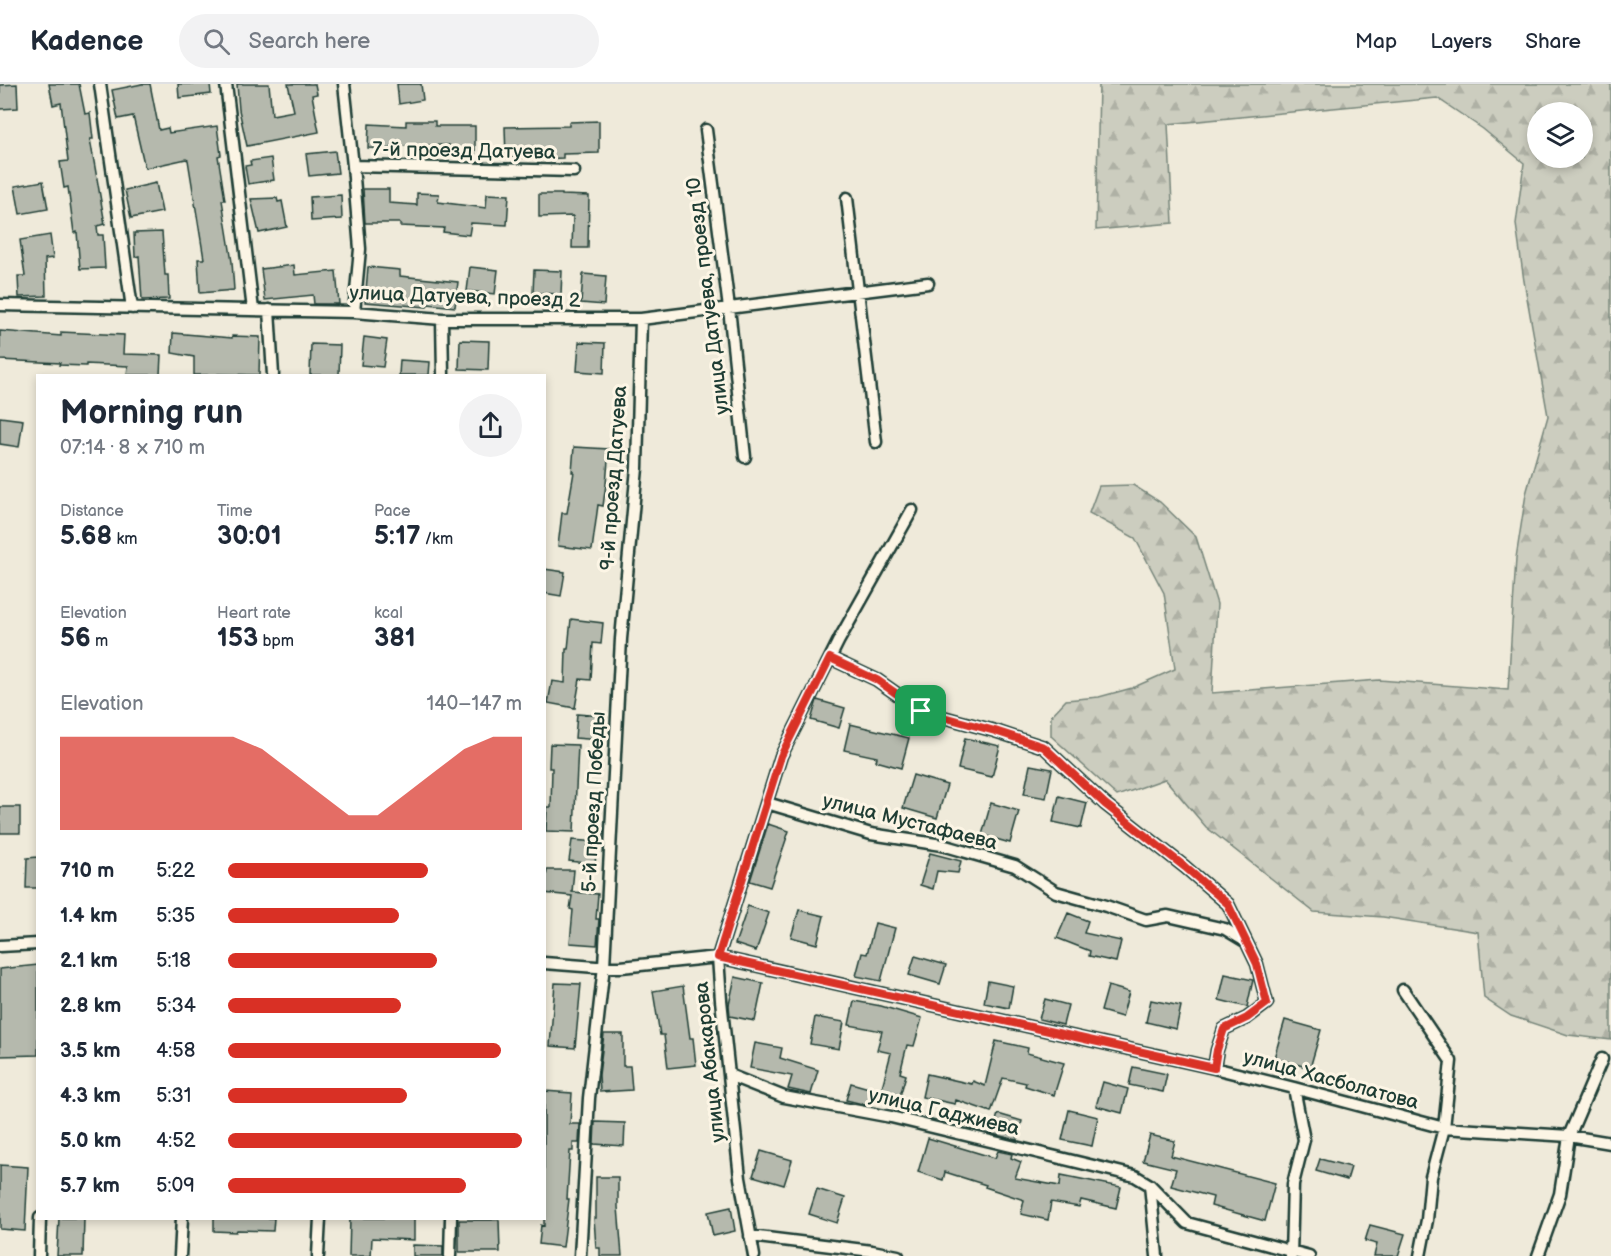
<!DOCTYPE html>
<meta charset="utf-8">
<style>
:root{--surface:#fff;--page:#f2f2f3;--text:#1f2937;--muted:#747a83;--line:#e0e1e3;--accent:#d93025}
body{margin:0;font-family:"Balsamiq Sans",sans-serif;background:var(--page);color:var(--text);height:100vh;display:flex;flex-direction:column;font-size:22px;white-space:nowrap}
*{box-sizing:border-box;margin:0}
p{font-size:20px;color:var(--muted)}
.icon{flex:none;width:33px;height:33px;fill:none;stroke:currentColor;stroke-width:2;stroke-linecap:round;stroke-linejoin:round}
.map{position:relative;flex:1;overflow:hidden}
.panel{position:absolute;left:36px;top:290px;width:510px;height:846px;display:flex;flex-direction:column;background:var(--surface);border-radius:0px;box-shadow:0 3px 9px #0003}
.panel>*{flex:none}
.controls{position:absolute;left:1527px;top:18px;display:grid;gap:12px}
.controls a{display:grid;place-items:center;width:66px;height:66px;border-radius:50%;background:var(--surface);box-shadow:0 3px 9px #0003;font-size:30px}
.pin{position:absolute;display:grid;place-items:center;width:51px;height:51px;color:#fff;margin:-26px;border-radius:12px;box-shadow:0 3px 9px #0006}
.round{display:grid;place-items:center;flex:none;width:63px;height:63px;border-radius:32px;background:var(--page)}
.headline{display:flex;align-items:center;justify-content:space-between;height:102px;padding:0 24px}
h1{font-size:33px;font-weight:700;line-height:45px}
.metrics{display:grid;grid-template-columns:repeat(3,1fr);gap:9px;height:102px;padding:6px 24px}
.metrics div{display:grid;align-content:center}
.metrics b{font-size:26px;font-weight:700}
.metrics small{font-size:16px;font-weight:400}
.metrics p{font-size:16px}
.chart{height:168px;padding:12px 24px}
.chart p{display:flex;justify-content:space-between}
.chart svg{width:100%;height:108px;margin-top:6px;fill:var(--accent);opacity:.7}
ul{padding:0 24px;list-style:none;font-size:20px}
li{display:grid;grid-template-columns:96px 72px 1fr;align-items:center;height:45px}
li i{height:15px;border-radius:8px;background:var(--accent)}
header{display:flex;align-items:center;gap:36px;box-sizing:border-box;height:84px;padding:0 30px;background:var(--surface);border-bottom:2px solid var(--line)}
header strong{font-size:28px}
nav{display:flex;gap:33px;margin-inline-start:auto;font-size:21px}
.search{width:420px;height:54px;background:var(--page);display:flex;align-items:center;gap:15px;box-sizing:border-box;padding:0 21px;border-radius:33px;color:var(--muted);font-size:22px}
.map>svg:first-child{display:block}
.forest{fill:url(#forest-firs);stroke:#76857a;stroke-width:1.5;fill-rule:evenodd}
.building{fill:#b5b9ad;stroke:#1f3d34;stroke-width:1.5}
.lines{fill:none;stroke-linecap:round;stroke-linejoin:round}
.street-casing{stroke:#1f3d34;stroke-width:15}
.street{stroke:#fcf5e5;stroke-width:10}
.route-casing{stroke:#fff;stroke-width:12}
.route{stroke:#d93025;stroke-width:8}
.labels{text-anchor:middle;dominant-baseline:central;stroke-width:6;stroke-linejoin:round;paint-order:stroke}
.street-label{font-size:20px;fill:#1f3d34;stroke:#fcf5e5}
</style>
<header>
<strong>Kadence</strong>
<div class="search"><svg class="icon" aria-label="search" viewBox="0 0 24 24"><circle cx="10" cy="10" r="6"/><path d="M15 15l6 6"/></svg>Search here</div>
<nav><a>Map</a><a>Layers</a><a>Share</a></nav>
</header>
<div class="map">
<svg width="1611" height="1172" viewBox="0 0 1611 1172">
<defs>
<pattern id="forest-firs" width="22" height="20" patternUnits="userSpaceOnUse" patternTransform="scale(1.5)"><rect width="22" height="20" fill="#cccdbf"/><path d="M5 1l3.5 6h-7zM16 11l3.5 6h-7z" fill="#afb1a5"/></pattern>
</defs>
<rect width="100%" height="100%" fill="#efeada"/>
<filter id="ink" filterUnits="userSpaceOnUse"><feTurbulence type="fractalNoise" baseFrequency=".0167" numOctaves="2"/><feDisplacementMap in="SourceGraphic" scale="12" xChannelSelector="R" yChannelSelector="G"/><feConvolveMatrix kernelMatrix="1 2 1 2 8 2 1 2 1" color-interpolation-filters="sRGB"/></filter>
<g filter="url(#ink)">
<path class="forest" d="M1099,0H1611V956L1568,951L1511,932L1484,914L1478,848L1383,833L1314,828L1206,743L1165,695L1117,712L1051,652V632L1066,616L1099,613L1132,604L1175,585L1164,509L1135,454L1089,429L1099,402L1133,401L1160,418L1196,453L1217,520L1212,609L1379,596L1508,606L1516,474L1526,410L1548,332L1524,197L1516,140L1524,79L1483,45L1437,14L1168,40L1173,139L1096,146ZM1538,28H1582V74H1538Z"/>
<path class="building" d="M17,0L18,24L0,25V1Z
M49,0H79L85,30L90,29L93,55H90L105,140L97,142L98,151H103L105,184L80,185L77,148L74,149L68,103L64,104L60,78L68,77L61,19L53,21Z
M142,0H150L159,46L168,44L169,49L217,42L221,71L218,72L225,116H222L232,178L234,206L200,209L198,175H204L188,76L186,75L145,84L133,32L118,35L112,6Z
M178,0H210L211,10L179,14Z
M237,0H269L272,31L294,27L288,0H315L317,10L312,11L319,48L247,62L239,26Z
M397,0H421L423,16L399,20Z
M406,37H435V42H475V71H449V61L392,62L391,65L368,64L369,40L406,42Z
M599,37V69L563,70V74L539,75V73L506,74L505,43L569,42V38Z
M335,67L338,89L309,92L306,70Z
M271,74L274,96L248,100L245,82L251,81L250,77Z
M43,97L48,125L20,130L15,102Z
M156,99L162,128L131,134L125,106Z
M363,105H389V119L417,121V109L439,110L438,118L486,124L487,110L509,111L507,141L471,139L469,151L443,148L444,144L400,142V139H365Z
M539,110H562V111L589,112L588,164H572L573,132L539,133Z
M341,111L342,135L311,137L310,113Z
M277,114L278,118L282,117L287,143L259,149L251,115Z
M162,148L165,191H168L169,215L142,216L139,172L135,173L134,149Z
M50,151L53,174L45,175L46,212L19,213L18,192H25L20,156Z
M294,181L295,191L336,187L339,220H314L313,211L265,216L261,185Z
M368,183L400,186V192L458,198L455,223L428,220L427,223L365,218Z
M470,183L498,186L495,210L467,207Z
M534,186L562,187L561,210L533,209Z
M583,190L606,192L604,221L581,219Z
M0,247L61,252V248L124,251L123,270L161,271L160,291H127L128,282L86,280V282L59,281L60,279L0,276Z
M173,249L232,254V252L260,253L259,291L218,290V291H194V273L172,269Z
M364,253L387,256L383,283L361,281Z
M460,256L489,257L488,286L459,285Z
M579,258L605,259L604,289L577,287Z
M311,260L340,261L339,291H310Z
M400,276L430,278L429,291H399Z
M0,333L23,336L19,363L0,360Z
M574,363L609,365L606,400L603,422L598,421L592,466L558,462L562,429H567L574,388H572Z
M544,485L565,488L561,512L544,509Z
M571,535L603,539L601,560L593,559L591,596L580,595L575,624L548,619L552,597L565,599L566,565H568Z
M817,616L845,624L839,644L811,636Z
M577,630L602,632L600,656L575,654Z
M850,640L909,654L901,684L876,677L877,673L844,666Z
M965,654L1000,662L992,693L958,685Z
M550,660L578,661L574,748L546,747L547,723H551L552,684H549Z
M1030,681L1052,685L1046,714L1024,710Z
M913,691L947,701L937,734L903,724Z
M1059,712L1087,719L1081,744L1053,738Z
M991,719L1019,727L1010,759L982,751Z
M0,723H20V749H0Z
M768,740L789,747L770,803L750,797Z
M572,756L597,758L595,780L569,777Z
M930,769L961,777L958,789L937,787L933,805L920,801Z
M38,773V804H26L27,774Z
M547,786H574L572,808L598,810L596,835H599L597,861L570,859L573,826L570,825L572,812L544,809Z
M748,822L769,829L756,867L735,860Z
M799,826L824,832L817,860L791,853Z
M1068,829L1088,837L1084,849L1121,857L1116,878L1089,872L1090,867L1057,854Z
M875,839L895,844L881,897L856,892L862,869L867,870Z
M915,872L946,881L940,900L909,891Z
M38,881V971L0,972V885Z
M1225,890L1253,896L1247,923L1219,916Z
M735,893L763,899L755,937L730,932L729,921Z
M988,897L1013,902L1009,924L984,919Z
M555,899L581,900L575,964L550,962Z
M683,902L690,954H693L696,981L668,984L664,951H660L653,907Z
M1108,902L1129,908L1122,933L1101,927Z
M1045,915L1068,921L1063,941L1039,935Z
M1151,916L1181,922L1176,945L1146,938Z
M854,917L881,922L922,934L914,962L907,961L900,989L906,991L900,1012L881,1007L891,969L877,966L882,947L849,941Z
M815,933L844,938L839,965L810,960Z
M1285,936L1321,946L1310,984L1274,974Z
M604,950H623V982H630L632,1006L600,1008L599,991Z
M996,957L1028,964L1027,969L1064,979L1054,1011L1025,1002L1026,999L1003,994L991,1028L956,1016L955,1020L922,1013L927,990L972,1000L973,997L985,1002Z
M755,959L782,964L780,974L818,986L811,1010L788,1005L792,992L750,984Z
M1133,983L1167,990L1163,1008L1129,1001Z
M1103,998L1128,1005L1122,1029L1096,1022Z
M851,999L876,1006L871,1022L846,1016Z
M544,1007L572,1009L570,1040H580L579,1059H573V1067H570L567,1115H569L563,1163L539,1160L541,1141L544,1142Z
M1069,1026L1098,1033L1092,1062L1062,1056Z
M998,1030L1022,1037L1017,1056L992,1050Z
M595,1038L625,1039L624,1062L594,1060Z
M1150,1051L1175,1057L1171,1072L1275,1099L1265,1137L1211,1122L1213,1113L1171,1102L1176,1085L1143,1077Z
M928,1054L995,1074L998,1067L1012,1070L1011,1074L1021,1078L1015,1094L1060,1102L1061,1091L1121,1103L1116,1124L1081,1116L1079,1123L1051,1118L1048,1136L1021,1130L1024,1116L985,1103L986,1101L945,1088L943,1096L918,1088Z
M761,1067L792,1076L784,1101L753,1092Z
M1320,1075L1351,1083L1347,1096L1316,1087Z
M0,1081L28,1083L25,1147L0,1145Z
M596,1093H618V1123L622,1172H600V1164H596L594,1134H596Z
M817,1105L845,1114L837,1139L809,1130Z
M731,1123L735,1147L713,1152L708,1128Z
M59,1134H84L83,1172H57Z
M214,1134H274L273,1147L237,1146L236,1148L214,1147Z
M350,1134H414V1156L372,1154L371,1172H349Z
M459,1136H499L500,1168H459Z
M1370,1141L1405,1150L1398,1172H1374L1377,1160L1365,1157Z
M413,1161L443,1162V1172H413Z"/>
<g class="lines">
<defs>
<path id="street" d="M100,0L132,224
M226,0L253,226
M344,0L353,82L360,165L354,228
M706,46L729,224L745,373
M353,82L574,87
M847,114L876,358
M0,221L354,228L442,235H641L928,199
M269,226L273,291
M442,235L443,291
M830,574L877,596L921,627L995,647L1044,663L1105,720L1185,783L1228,820L1257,880L1267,919L1247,934L1224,945L1217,966L1214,984
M767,719L871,750L942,761L1015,782L1056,808L1106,822L1146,836L1168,832L1225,845L1245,857
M0,862L38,860
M544,879L596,883H621L718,873L1214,984L1294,1004L1444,1044L1569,1052L1611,1059
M1403,906L1451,977L1444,1044L1431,1093L1427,1136L1420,1172
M729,991L784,1013L891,1033L1135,1092L1150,1101L1187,1139L1309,1172
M1150,1101L1157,1172
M750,1152L872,1167L898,1172
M39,1172L40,1134
M180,1172L182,1134
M318,1172L320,1134
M450,1172L451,1134
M580,1172L589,1014L604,882L621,555L637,384L641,235
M754,1172L740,1094L721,916L718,873L781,672L839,556L912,426
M1291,1172L1293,1100L1304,1056L1294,1004
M1538,1172L1560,1110L1569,1052L1602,975"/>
</defs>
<use href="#street" class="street-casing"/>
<use href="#street" class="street"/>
</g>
</g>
<g class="lines" filter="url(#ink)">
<defs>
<path id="route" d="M830,574L877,596L921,627L995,647L1044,663L1105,720L1185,783L1228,820L1257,880L1267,919L1247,934L1224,945L1217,966L1214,984L718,873L781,672Z"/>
</defs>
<use href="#route" class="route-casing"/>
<use href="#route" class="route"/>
</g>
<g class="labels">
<g class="street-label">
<text transform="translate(464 67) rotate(1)">7-й проезд Датуева</text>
<text transform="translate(708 212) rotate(-97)">улица Датуева, проезд 10</text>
<text transform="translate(465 213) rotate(2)">улица Датуева, проезд 2</text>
<text transform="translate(614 394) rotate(-86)">9-й проезд Датуева</text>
<text transform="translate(594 718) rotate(-87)">5-й проезд Победы</text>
<text transform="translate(910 738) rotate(14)">улица Мустафаева</text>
<text transform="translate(710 978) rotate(-96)">улица Абакарова</text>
<text transform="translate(1331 996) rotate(15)">улица Хасболатова</text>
<text transform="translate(944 1028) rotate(13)">улица Гаджиева</text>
</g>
</g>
</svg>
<div class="controls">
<a><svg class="icon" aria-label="layers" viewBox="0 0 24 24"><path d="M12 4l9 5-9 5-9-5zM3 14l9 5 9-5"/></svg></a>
</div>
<div class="pin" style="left:921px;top:627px;background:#1e9e55"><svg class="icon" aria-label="arrive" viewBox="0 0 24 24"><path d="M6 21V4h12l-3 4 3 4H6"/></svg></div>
<section class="panel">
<div class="headline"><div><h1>Morning run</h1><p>07:14 · 8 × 710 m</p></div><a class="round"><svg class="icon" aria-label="share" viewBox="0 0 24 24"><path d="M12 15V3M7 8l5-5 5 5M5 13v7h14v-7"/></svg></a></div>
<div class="metrics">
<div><p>Distance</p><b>5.68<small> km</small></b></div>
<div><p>Time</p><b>30:01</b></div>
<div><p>Pace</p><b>5:17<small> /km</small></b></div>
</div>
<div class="metrics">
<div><p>Elevation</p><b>56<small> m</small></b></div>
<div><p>Heart rate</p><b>153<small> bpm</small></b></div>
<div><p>kcal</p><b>381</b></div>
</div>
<div class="chart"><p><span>Elevation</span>140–147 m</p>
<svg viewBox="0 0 160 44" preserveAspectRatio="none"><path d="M0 44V6L10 6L20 6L30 6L40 6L50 6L60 6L70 11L80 20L90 29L100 38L110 38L120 29L130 20L140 11L150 6L160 6V44z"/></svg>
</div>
<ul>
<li><b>710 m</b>5:22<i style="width:68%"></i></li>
<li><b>1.4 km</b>5:35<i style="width:58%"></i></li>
<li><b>2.1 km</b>5:18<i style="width:71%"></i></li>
<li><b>2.8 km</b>5:34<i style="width:59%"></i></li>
<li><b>3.5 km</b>4:58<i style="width:93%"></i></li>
<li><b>4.3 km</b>5:31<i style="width:61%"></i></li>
<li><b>5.0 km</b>4:52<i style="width:100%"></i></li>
<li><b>5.7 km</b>5:09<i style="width:81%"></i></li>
</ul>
</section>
</div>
